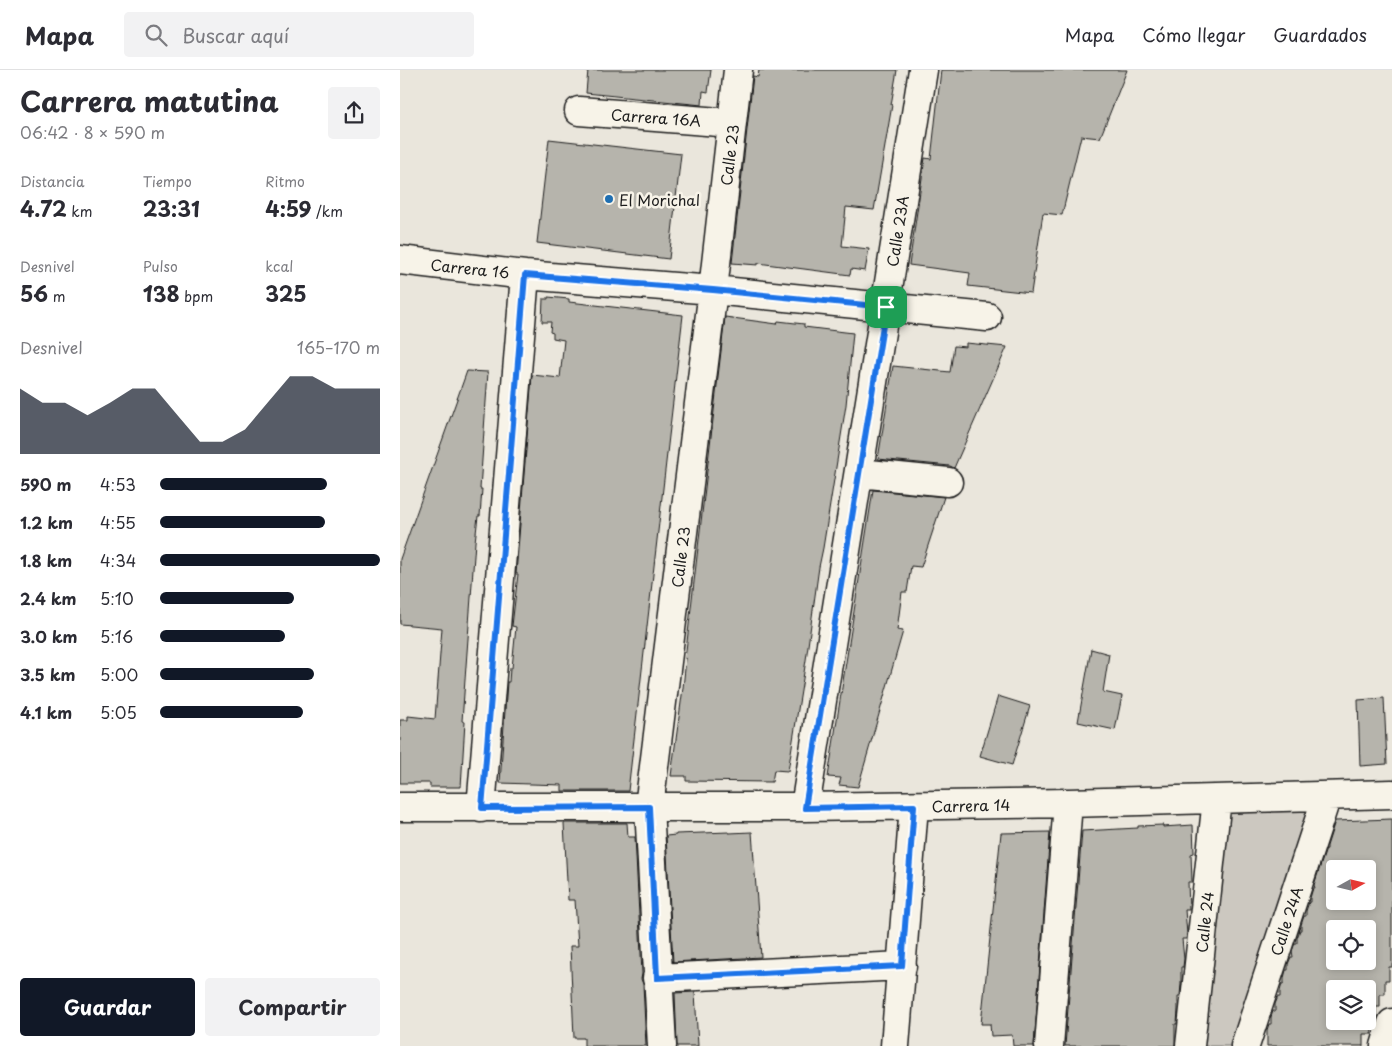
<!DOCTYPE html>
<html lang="es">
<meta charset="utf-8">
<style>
:root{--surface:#fff;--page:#f2f2f3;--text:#2b2b33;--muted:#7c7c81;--line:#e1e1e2;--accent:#111827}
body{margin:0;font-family:"Playpen Sans",sans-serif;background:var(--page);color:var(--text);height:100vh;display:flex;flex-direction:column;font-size:19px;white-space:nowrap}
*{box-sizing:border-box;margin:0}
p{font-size:16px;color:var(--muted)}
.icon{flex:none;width:28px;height:28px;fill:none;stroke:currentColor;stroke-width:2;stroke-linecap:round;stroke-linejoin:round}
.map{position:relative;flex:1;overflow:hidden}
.sheet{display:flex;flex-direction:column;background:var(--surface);width:400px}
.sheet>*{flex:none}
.needle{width:32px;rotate:82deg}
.fabs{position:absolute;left:926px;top:790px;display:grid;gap:10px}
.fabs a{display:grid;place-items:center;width:50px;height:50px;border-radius:5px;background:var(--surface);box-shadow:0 2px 8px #0003;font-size:25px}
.pin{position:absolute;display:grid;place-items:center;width:42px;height:42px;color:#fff;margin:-21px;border-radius:10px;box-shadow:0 2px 8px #0006}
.round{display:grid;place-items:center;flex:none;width:52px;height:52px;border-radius:5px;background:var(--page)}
.headline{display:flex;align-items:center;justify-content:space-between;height:85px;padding:0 20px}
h1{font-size:28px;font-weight:700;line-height:38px}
.metrics{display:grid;grid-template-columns:repeat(3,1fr);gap:8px;height:85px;padding:5px 20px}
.metrics div{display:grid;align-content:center}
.metrics b{font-size:21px;font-weight:700}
.metrics small{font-size:14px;font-weight:400}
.metrics p{font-size:14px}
.chart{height:140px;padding:10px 20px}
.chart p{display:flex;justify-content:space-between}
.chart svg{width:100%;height:90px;margin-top:5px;fill:var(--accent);opacity:.7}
.primary-button{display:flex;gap:10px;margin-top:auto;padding:10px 20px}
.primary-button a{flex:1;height:58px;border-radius:5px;background:var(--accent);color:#fff;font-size:20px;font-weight:700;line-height:58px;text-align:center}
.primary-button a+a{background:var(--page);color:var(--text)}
ul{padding:0 20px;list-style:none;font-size:16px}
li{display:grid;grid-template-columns:80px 60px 1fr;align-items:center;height:38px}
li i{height:12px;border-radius:6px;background:var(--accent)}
header{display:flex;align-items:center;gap:30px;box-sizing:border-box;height:70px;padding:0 25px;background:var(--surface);border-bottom:1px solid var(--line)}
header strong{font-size:24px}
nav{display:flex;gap:28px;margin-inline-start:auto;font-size:18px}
.search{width:350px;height:45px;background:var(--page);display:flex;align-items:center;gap:12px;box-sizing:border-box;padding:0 18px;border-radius:5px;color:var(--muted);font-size:19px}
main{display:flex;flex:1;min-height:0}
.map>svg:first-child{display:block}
.green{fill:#ccc8c0;stroke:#74726e}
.building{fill:#b6b4ac;stroke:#1c1c1c;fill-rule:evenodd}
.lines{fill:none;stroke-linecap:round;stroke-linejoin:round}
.minor-casing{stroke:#1c1c1c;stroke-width:31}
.minor{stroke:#f7f3e8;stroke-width:28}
.route-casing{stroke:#fff;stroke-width:10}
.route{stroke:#1a73e8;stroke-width:6}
.poi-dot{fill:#1f6fb2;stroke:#f7f3e8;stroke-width:2}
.labels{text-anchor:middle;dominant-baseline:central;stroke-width:5;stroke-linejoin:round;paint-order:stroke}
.street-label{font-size:15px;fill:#1c1c1c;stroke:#f7f3e8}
.poi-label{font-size:15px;fill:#1c1c1c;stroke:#f7f3e8;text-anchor:start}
</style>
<header>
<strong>Mapa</strong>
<div class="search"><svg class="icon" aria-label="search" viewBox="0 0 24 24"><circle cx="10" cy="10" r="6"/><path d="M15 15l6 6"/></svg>Buscar aquí</div>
<nav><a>Mapa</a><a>Cómo llegar</a><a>Guardados</a></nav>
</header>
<main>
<section class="sheet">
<div class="headline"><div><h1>Carrera matutina</h1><p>06:42 · 8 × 590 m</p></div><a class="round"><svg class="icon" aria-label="share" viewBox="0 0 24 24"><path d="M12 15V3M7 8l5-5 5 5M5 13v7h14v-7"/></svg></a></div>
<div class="metrics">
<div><p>Distancia</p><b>4.72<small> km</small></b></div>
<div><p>Tiempo</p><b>23:31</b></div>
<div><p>Ritmo</p><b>4:59<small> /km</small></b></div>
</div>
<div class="metrics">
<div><p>Desnivel</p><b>56<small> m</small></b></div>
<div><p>Pulso</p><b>138<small> bpm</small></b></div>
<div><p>kcal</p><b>325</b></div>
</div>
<div class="chart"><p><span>Desnivel</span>165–170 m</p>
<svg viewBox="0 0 160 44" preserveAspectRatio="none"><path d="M0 44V12L10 19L20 19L30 25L40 19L50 12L60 12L70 25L80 38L90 38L100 32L110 19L120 6L130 6L140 12L150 12L160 12V44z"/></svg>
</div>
<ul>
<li><b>590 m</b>4:53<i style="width:76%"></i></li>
<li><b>1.2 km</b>4:55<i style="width:75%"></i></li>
<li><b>1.8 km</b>4:34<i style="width:100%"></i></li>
<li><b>2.4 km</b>5:10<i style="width:61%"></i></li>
<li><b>3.0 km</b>5:16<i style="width:57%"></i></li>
<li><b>3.5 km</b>5:00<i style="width:70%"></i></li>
<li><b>4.1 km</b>5:05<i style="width:65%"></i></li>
</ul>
<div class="primary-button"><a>Guardar</a><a>Compartir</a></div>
</section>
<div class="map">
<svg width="992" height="976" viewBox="0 0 992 976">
<rect width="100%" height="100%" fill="#eae6dc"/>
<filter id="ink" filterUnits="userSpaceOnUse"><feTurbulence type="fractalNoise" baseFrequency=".02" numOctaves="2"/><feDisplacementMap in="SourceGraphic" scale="10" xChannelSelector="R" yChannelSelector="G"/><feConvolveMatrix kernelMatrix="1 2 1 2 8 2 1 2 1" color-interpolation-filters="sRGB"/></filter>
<g filter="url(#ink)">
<path class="green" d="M821,737H915L838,976H799Z"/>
<path class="building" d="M188,0H311L308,22L303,21L302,35L186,23Z
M359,0H497L491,35H492L474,140L446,137L442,176L469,179L465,201L451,199L450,205L358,193V195L332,193L353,6L358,7Z
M541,0H727L700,68L681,66L662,145L643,143L631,223L568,216L570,203L509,195L525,88L531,89Z
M149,69L281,84L269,189L137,173Z
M148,227L169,229V232L283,245L228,721H162V715L100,713L107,612H109L110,598H112L116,557L112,556L118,504H116L132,305L160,308L164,270L153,268V263L150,262L151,252H142L143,229H148Z
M325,247L377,254L378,251L404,254V257L453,263L446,335L423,478L419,497L406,590L388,701L374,700L372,712L286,711V706H271L283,618L286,589H285Z
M566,273L607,277L554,398L550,396L478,389L493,296L550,302L554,276L566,277Z
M67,301L88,302L80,419H82L80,446H78L75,472L62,651L65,652L61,717H30V713H0V650H8V646L35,649L42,558L0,554V489Z
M473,420L544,427L521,497L511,496L507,522H502L497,560L503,561L458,717L439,715L441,708L428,707Z
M691,579L709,584L703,622L722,626L715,660L678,652Z
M598,626L630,636L612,695L580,686Z
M984,628L987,694L960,696L958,630Z
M992,749V897H989V910H985V924H980V937H976V951H971L972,964H963V976H867V960L869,954H871V947L873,941H875V934L878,927H880V921L882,914L884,913V908L886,900H888V894L891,887H893L892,881L895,873H897V868L900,860H901V855L904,846H906V841L909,832H910V828L913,818H915L914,815L926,779H927V776L935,751ZM935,799H968V831H935ZM935,859H968V891H935ZM935,919H968V951H935Z
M164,753H227L228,767H235L242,904L241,909L243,914L246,976H184V968H174L170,876H178L175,830H168Z
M763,755V757L793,755L794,783L791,784L792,812H788L789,840H785L787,864L786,869H782L784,889L783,897H781V914L780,926H778V939L777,954H775V976H665L682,761L738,758V756Z
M329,762V763L352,762L361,887L273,892L266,766L276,765V764Z
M650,762L634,976H613L612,965L591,966L590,954H581L601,763Z
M295,922L298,976H277L275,923Z"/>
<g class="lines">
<defs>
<path id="minor" d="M179,41L332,53
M0,190L125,205L313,220L587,247
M459,403L548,412
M0,737H405L668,733L992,724
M405,737L523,0
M81,738L125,205
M257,908L502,896
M262,976L249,737L313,220L338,0
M495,976L514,736
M649,976L668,733
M790,976L817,729
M845,976L927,726
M985,976L992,953"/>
</defs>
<use href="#minor" class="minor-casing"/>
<use href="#minor" class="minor"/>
</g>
</g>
<g class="lines" filter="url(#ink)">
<defs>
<path id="route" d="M125,205L313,220L486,237L405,738L514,736L502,896L257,908L249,737L82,738Z"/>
</defs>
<use href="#route" class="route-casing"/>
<use href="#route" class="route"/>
</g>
<circle class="poi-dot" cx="209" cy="129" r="5"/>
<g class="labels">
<g class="street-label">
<text transform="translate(256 47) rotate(4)">Carrera 16A</text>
<text transform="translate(329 85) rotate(-83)">Calle 23</text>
<text transform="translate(497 161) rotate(-81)">Calle 23A</text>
<text transform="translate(70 198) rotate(6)">Carrera 16</text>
<text transform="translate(280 487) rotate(-83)">Calle 23</text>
<text transform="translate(571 735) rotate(-1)">Carrera 14</text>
<text transform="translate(886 851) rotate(-72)">Calle 24A</text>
<text transform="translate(804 852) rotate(-84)">Calle 24</text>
</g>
<g class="poi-label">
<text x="219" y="129">El Morichal</text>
</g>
</g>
</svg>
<div class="fabs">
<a><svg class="needle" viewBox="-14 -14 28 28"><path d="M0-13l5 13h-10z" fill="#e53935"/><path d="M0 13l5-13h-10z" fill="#7c7c81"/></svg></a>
<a><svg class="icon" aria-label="locate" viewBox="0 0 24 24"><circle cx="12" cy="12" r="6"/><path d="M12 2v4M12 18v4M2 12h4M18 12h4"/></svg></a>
<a><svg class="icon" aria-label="layers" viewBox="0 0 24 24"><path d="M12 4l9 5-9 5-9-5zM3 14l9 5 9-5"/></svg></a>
</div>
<div class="pin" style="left:486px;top:237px;background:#1e9e55"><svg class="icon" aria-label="arrive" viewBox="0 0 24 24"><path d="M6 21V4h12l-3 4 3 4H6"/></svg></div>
</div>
</main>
